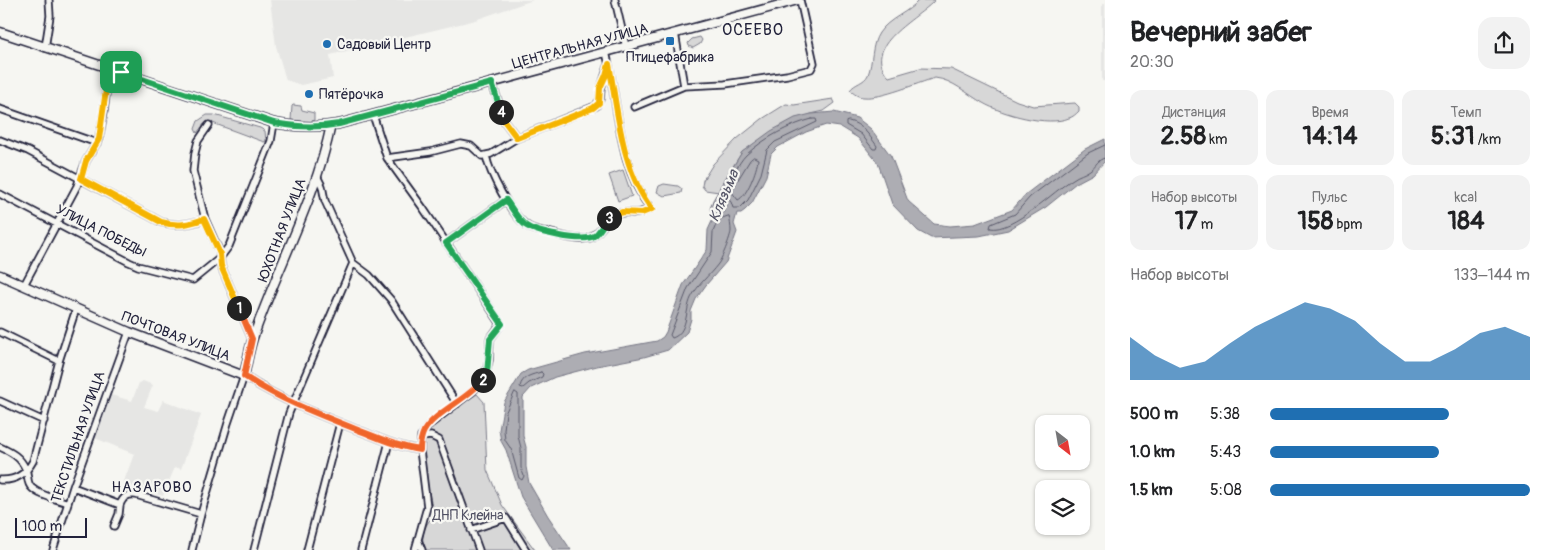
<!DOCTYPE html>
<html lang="ru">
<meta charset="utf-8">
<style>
:root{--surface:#fff;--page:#f2f2f2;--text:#202124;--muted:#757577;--accent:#1f6fb2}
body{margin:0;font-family:Pangolin,sans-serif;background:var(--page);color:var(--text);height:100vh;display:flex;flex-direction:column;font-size:19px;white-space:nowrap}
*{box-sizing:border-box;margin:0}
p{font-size:16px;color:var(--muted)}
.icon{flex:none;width:28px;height:28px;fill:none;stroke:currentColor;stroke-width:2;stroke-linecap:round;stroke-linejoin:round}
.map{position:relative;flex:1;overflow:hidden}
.sheet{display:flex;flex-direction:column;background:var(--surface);width:450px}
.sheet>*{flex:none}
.needle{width:32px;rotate:149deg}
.buttons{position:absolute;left:1035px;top:415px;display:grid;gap:10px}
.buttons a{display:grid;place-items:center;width:55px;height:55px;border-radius:10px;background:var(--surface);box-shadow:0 1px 4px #0004;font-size:25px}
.scale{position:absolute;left:15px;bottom:12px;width:72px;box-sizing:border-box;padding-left:5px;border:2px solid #22223b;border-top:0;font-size:14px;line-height:18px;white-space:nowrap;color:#22223b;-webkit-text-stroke:4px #f6f6f2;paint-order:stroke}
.pin{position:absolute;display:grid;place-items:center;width:42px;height:42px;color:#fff;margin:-21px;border-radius:10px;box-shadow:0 2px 8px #0006}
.km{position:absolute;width:25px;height:25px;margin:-12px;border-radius:50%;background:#222;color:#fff;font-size:14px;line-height:25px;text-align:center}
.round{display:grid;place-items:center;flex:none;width:52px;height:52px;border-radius:15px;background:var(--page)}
.overview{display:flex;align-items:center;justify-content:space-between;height:85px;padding:0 25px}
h1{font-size:28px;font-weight:800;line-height:38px}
.metrics{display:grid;grid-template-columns:repeat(3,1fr);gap:8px;height:85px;padding:5px 25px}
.metrics div{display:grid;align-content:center;border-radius:12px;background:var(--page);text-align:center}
.metrics b{font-size:25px;font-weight:800}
.metrics small{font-size:14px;font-weight:400}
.metrics p{font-size:14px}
.chart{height:140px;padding:10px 25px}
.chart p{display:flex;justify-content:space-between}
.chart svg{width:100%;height:90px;margin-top:5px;fill:var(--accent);opacity:.7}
ul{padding:0 25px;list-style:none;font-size:16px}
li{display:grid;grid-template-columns:80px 60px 1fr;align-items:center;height:38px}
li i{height:12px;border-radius:6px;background:var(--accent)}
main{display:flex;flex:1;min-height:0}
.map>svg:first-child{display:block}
.built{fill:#e6e6e4}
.green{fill:#d7d7d7;stroke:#7c7c89}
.water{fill:#adadb3;stroke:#757583;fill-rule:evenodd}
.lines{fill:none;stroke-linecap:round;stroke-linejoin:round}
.shore{stroke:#5a5a6b;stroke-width:1}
.street-casing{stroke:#22223b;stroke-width:9}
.secondary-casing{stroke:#22223b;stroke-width:11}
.street{stroke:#f6f6f2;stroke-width:5.5}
.secondary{stroke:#f6f6f2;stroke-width:8}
.split-1-casing{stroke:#fff;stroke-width:10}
.split-2-casing{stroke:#fff;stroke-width:10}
.split-3-casing{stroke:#fff;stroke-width:10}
.split-4-casing{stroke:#fff;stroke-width:10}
.split-5-casing{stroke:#fff;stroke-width:10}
.split-1{stroke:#f5b400;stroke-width:6}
.split-2{stroke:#f0652b;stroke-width:6}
.split-3{stroke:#22a559;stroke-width:6}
.split-4{stroke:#f5b400;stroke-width:6}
.split-5{stroke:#22a559;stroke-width:6}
.poi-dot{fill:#1f6fb2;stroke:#f6f6f2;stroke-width:2}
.labels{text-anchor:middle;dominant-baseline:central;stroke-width:4.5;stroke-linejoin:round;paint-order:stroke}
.poi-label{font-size:14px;fill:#22223b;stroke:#f6f6f2;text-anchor:start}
.street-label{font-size:14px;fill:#22223b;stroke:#f6f6f2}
.park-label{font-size:14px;fill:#4f4f62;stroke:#f6f6f2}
.water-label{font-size:15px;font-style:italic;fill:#535365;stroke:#f6f6f2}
.neighbourhood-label{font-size:15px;letter-spacing:1px;fill:#22223b;stroke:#f6f6f2}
.quarter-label{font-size:16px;letter-spacing:1px;fill:#22223b;stroke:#f6f6f2}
</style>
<main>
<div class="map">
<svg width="1105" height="550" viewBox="0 0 1105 550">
<rect width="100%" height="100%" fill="#f6f6f2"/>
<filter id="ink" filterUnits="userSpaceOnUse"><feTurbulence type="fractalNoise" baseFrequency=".02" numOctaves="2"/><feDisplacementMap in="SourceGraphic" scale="10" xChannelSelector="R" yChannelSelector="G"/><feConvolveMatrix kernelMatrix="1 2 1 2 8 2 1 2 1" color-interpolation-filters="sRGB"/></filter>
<g filter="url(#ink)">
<path class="built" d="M270,0H533L472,21L330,55L333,78L301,85L286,80L276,46Z
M1102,4H1105V81H1102Z
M143,381L153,385L144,407L158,411L163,400L201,415L181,469L175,467L163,496L123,484L134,454L95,438L111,395L132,401L139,383Z"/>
<path class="green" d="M919,0H935C918,19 859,46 889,77L920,68L951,69L1017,101L1033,106L1075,103L1079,107V111C1076,114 1073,117 1069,118C1048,127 1002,114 983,103C967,94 953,80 935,78C917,83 881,99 864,97C858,97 854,94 850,90C855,83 864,83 868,75C873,62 871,45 879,33C889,18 908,13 919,0Z
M700,37L702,40L700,44L693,48L689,46L688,43L692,39Z
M833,99L835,103L824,111L811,114L742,152L720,187L719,192L705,190L702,186L703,180L713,164L737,139L762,119L786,104L794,105Z
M293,105L301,106L302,110L314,113V120L310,122L291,120L292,106Z
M207,115H214L260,128L265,131L266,141L264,142L210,122L204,124L197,133L195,129L198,121Z
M623,170L632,196L618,201L609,175Z
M664,184L678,186L682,189L681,193L664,196L657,192L659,186Z
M477,394L484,402L487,470L502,505L535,550H425C420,538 424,524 434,516C430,497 418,448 428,431C434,420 466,402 477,394Z"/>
<path class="water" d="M834,112L857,118L871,129L891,156L908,201L934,224L950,226L975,224L1012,210L1026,194L1085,149L1105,139V161L1093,174L1076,183L1046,207L1008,230L979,236L931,238L918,231L892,204L878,163L858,138L840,127L826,125L806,132L778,147L771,154L766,176L752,203L745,210L741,213H737L734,224L737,232L726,262L706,285L696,299L691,311V319L687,332L668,350L644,357L597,366L555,377L531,388L523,397V436L526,447V467L529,483L548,516L571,550H553L521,497L506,450L501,441L499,430L504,402L521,374L528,370L585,354L657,341L663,337L666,332L683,285L707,250L708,230L713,219V214L710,209L713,200L742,152L771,131L795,118L811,114ZM721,201L727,204V208L723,213H720L716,209Z"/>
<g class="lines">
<path class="shore" d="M812,119H816L817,122L775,142L767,150L761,174L748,200L740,208H733L731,202L724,194L725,188C732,178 738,163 746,155C764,138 789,125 812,119Z
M849,121C862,124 869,135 877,146L876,149H873L861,134L846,125V122Z
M1105,145L1088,153L1030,197L1015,214L991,224L990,228C1012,233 1055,190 1073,179C1078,175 1085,174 1090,170C1096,166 1098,159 1105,158
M754,157L758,159C757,170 747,196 738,200L731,191L750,160Z
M729,216C730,220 731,227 731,231C731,236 721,261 718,264C709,276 698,284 691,298C685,311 688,333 672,338L670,335L688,288L712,252L713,232L718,220Z
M541,372L543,374L542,377L529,383L523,388L520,387C522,376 532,375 541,372Z
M515,392L518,394V436L521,448V468L524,476L522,480L519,478L511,449L505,440L504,430L506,412Z"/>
<defs>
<path id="street" d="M615,0L626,47
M675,33L684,86
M45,48L50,16L49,0
M492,83L505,122L517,138
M634,107L684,86L725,84L787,75L811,69L814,63L800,0
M0,109L97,143
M373,115L387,158L423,208L501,324L490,339L489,360L485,378L473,391L428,426L421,437L420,450L427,507L415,550
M209,125L198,141L195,153L193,171L205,219L220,253L221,266L252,339
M0,140L28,151L161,222C178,227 189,224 205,219
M486,156C490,174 510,213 526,225C533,231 543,231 551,233C562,236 578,241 589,238C598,236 605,220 614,215C622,211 629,213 637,213C642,213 647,210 651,209C617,166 619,104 606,52
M387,158L430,152L461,144L471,146L482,156L491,154L517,138L596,106L600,99L601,88L608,67
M0,194L129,262L138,266L193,280L220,258L229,246L271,141L274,123
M446,243L506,200
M353,263L369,275L391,300L457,404
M24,285L77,186L86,161L99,139L104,111L109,69
M0,332L59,361
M0,401L44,421
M421,437L431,436L439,440L479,550
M0,447C11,452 21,457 26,470C29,476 26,483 32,488C40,496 57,499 68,503
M0,480C15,481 26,474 33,461L59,361L76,309
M73,487L120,505C123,497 127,494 136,495L201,514
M114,526L119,514L120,505
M471,530L506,518L526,550
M418,540L422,550
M53,550L73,487L129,332
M192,550L201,514L228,423L244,376C278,399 320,415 358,430C379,438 398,447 420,450
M254,550L289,413L353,263L325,201L322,186L317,176
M307,550L340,423
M361,550L389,442"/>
<path id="secondary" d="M0,32L274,123C296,127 317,128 339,124L798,0
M0,275L129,332L244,376C247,363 249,350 253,338C277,268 316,198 331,125"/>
</defs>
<use href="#street" class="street-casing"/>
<use href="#secondary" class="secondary-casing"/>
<use href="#street" class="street"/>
<use href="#secondary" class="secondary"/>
</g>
</g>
<g class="lines" filter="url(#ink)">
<defs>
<path id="split-1" d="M121,72L109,69L99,139L86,161L81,179L161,222C178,227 189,224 204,219L220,254L221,266L239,308"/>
<path id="split-2" d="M239,308L252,339L244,376C278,399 320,415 358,430C379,438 398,447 420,450C420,443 421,437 424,431C434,413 468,399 483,380"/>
<path id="split-3" d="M483,380L487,373L490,339L502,324L446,243L506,200C512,208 517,218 525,225C534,232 583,243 594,236C600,232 603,223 609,218"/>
<path id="split-4" d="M501,112L505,122L517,138L593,108L599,103L600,88L606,75L609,64C618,111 621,170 652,209L642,213L622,212L609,218"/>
<path id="split-5" d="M121,72L274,123C296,127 317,128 339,124L492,83L501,112"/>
</defs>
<use href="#split-1" class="split-1-casing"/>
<use href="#split-2" class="split-2-casing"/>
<use href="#split-3" class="split-3-casing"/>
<use href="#split-4" class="split-4-casing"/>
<use href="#split-5" class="split-5-casing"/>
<use href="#split-1" class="split-1"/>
<use href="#split-2" class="split-2"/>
<use href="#split-3" class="split-3"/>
<use href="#split-4" class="split-4"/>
<use href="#split-5" class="split-5"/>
</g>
<g class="poi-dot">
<rect x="665" y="36" width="10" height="10" rx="2.5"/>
<circle cx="327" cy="44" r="5"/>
<circle cx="309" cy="94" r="5"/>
</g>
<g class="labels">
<g class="poi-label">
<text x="337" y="44">Садовый Центр</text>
<text x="670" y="57" text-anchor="middle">Птицефабрика</text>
<text x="319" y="94">Пятёрочка</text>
</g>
<g class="street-label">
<text transform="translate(580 46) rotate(-15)">ЦЕНТРАЛЬНАЯ УЛИЦА</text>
<text transform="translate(282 230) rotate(-69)">ЮХОТНАЯ УЛИЦА</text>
<text transform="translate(101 231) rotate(27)">УЛИЦА ПОБЕДЫ</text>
<text transform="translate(176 336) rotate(21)">ПОЧТОВАЯ УЛИЦА</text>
<text transform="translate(78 437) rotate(-71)">ТЕКСТИЛЬНАЯ УЛИЦА</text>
</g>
<g class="park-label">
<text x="468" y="515">ДНП Клейна</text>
</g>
<g class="water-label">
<text transform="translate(724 196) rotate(-67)">Клязьма</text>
</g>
<g class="neighbourhood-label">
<text x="152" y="487">НАЗАРОВО</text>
</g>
<g class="quarter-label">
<text x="753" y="30">ОСЕЕВО</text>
</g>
</g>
</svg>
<div class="buttons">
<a><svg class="needle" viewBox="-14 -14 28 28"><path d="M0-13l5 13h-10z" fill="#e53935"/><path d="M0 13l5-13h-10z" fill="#757577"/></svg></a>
<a><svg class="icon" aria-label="layers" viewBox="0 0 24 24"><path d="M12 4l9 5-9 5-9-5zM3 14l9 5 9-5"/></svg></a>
</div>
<div class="scale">100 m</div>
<div class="pin" style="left:121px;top:72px;background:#1e9e55"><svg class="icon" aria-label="arrive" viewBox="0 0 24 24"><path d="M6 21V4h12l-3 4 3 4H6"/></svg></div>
<b class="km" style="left:239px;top:308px">1</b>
<b class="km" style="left:483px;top:380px">2</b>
<b class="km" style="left:609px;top:218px">3</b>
<b class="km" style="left:501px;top:112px">4</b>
</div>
<section class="sheet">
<div class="overview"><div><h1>Вечерний забег</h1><p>20:30</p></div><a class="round"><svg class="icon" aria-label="share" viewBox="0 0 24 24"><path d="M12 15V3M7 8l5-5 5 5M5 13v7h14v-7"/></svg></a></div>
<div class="metrics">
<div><p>Дистанция</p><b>2.58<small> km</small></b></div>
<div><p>Время</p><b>14:14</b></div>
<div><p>Темп</p><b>5:31<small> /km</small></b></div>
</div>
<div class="metrics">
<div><p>Набор высоты</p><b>17<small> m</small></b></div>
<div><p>Пульс</p><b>158<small> bpm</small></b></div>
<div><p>kcal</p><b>184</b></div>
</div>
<div class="chart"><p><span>Набор высоты</span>133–144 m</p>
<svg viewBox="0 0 160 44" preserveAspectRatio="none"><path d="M0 44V23L10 32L20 38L30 35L40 26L50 18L60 12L70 6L80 9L90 15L100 26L110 35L120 35L130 29L140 21L150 18L160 23V44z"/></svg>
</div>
<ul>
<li><b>500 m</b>5:38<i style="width:69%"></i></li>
<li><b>1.0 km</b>5:43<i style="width:65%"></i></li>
<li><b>1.5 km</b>5:08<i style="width:100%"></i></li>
</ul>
</section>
</main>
